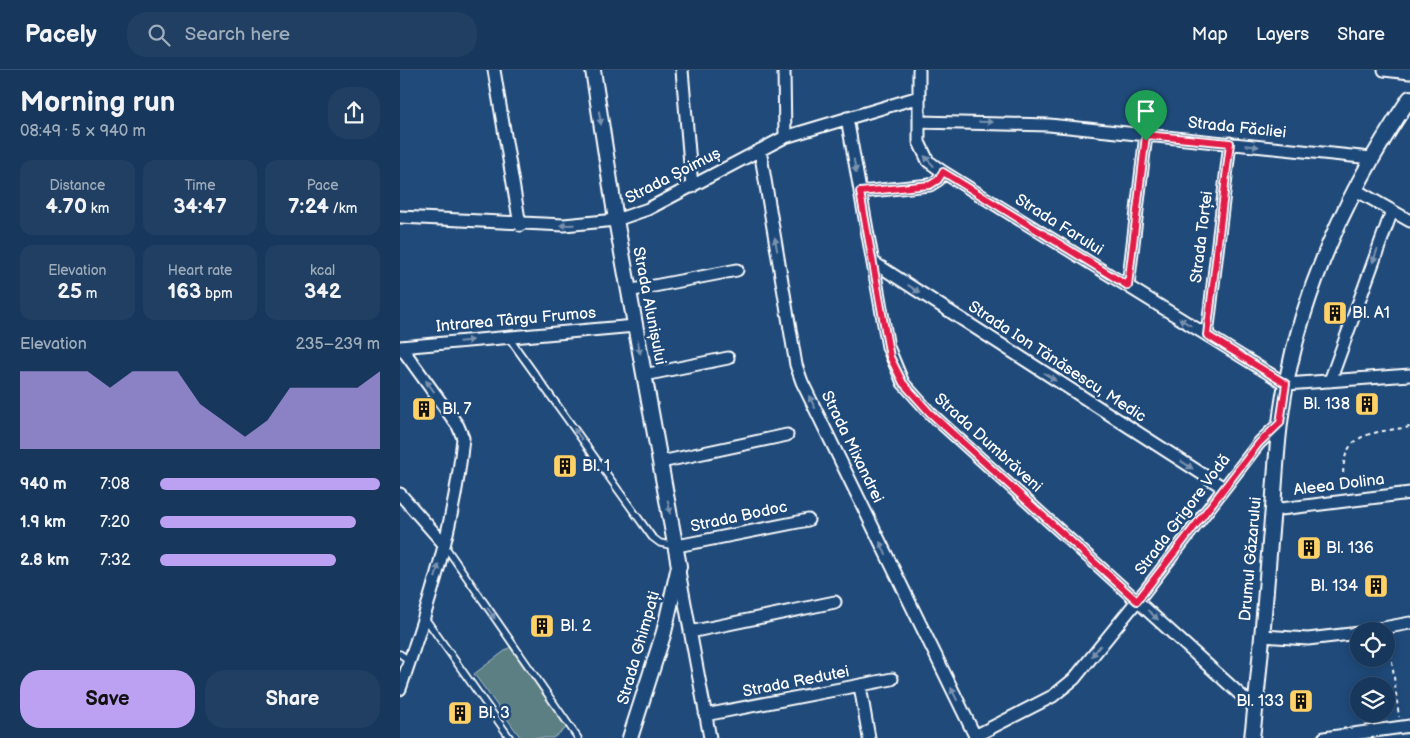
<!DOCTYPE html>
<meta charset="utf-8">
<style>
:root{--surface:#17385c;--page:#203f62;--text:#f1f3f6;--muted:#9eacbb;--line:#365272;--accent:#bca0f2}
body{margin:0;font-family:"Balsamiq Sans",sans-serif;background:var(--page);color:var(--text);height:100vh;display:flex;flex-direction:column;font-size:19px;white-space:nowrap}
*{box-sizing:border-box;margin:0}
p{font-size:16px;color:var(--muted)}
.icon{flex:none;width:28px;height:28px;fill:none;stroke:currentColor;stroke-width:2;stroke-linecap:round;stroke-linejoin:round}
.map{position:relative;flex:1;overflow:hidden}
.drawer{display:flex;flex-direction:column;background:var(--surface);width:400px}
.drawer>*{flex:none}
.buttons{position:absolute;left:950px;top:552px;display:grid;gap:10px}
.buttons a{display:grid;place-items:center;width:45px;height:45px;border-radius:50%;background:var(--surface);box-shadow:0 2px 12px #0003,0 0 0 1px var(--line);font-size:25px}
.pin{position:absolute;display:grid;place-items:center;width:42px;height:42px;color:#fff;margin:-51px -21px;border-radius:50% 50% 50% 0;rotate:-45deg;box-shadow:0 0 5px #0007}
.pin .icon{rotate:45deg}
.round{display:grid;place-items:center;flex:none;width:52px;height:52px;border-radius:20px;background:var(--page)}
.overview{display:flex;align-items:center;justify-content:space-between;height:85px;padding:0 20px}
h1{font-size:28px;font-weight:700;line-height:38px}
.figures{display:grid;grid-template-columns:repeat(3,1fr);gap:8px;height:85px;padding:5px 20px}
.figures div{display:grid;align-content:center;border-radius:12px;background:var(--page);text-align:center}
.figures b{font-size:21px;font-weight:700}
.figures small{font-size:14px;font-weight:400}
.figures p{font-size:14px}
.chart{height:140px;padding:10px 20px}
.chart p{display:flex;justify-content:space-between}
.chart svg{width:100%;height:90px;margin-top:5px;fill:var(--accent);opacity:.7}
.cta{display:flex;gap:10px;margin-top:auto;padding:10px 20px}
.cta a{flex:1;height:58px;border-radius:20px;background:var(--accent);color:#111;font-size:20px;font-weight:700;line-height:58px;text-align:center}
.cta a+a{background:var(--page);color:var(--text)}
ul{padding:0 20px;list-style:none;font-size:16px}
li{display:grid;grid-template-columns:80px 60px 1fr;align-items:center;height:38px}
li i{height:12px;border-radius:6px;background:var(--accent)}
header{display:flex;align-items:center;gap:30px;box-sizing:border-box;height:70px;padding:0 25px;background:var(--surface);border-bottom:1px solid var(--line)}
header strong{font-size:24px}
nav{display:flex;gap:28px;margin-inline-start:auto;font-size:18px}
.search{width:350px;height:45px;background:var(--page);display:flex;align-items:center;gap:12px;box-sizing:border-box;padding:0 18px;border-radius:20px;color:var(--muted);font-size:19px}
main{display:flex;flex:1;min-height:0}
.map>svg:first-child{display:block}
.green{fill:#5c7f84;stroke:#aebfc2}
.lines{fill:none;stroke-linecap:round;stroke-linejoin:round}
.service-casing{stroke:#fff;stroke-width:9}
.minor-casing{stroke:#fff;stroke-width:15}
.tertiary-casing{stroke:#fff;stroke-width:18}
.path{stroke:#fff;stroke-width:2;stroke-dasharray:4 4;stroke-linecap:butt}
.service{stroke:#1f4a7a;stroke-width:5.5}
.minor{stroke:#1f4a7a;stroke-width:11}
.tertiary{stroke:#1f4a7a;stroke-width:14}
.oneway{fill:#7992af}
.route-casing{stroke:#fff;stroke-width:10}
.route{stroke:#e11d48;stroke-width:6}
.labels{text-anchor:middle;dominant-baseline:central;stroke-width:5;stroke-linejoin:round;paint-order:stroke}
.street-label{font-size:16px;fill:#fff;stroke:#1f4a7a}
.poi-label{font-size:16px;fill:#fff;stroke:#1f4a7a;text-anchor:start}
</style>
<header>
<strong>Pacely</strong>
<div class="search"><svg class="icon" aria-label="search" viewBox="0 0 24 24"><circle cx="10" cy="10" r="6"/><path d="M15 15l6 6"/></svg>Search here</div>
<nav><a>Map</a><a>Layers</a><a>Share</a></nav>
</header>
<main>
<section class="drawer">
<div class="overview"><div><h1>Morning run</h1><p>08:49 · 5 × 940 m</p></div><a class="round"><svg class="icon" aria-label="share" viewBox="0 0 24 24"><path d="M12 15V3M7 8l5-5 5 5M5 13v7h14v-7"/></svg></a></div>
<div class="figures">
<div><p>Distance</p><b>4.70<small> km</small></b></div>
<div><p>Time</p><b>34:47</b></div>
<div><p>Pace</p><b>7:24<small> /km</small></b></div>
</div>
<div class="figures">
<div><p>Elevation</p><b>25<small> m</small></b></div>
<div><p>Heart rate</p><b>163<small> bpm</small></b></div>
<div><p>kcal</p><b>342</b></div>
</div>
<div class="chart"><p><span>Elevation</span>235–239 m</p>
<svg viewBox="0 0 160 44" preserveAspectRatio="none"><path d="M0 44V6L10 6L20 6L30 6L40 14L50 6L60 6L70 6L80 22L90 30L100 38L110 30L120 14L130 14L140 14L150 14L160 6V44z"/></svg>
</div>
<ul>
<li><b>940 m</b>7:08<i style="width:100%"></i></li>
<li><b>1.9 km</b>7:20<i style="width:89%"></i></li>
<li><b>2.8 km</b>7:32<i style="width:80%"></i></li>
</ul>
<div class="cta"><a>Save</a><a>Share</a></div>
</section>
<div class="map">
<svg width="1010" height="668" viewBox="0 0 1010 668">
<rect width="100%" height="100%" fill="#1f4a7a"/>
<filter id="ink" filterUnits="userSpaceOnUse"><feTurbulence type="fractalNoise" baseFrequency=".02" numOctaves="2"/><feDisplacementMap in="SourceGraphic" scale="10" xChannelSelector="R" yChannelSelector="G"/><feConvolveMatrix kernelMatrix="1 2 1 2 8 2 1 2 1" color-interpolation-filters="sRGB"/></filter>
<g filter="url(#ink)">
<path class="green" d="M110,577L169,656L153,668H121L74,604Z"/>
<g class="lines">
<defs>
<path id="service" d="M109,268L252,467L260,473L275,476
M45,476L178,668
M25,548L110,668
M0,584L10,591"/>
<path id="minor" d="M94,0L120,155
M282,0L292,117
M384,0L385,67
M519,0V72L528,91L543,102L886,314L1010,305
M984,0L1010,3
M447,48L488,277L503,313L530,343L855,638
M519,52L649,55L971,88
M360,80L396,295L402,312L576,668
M954,119L1010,151
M460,122L530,115L538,110L543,102
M0,147L164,155L216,150L248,139L385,67L519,27
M473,192L824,418
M728,216L746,65
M228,221L337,200
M807,265L830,73
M0,277L235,256
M244,305L328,288
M930,311L992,141
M261,392L387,365
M0,424L44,474
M873,440L1010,423
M277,476L408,450
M279,501L310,668
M967,561L1010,553
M290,562L435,532
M862,566L908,569L959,563
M460,616L469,668
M0,619C28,539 55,453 63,368L58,356L1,277
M305,645L492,609
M575,666L653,626L674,609L745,521L859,373L880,353
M924,668L1010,656"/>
<path id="tertiary" d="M193,0L216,150L279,496L264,562L230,668
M852,668C861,592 866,515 873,438C876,397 878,355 886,314C906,211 951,115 1010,28"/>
</defs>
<use href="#service" class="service-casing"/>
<use href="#minor" class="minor-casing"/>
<use href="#tertiary" class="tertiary-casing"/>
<path class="path" d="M944,419C938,363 964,364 1010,357
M989,567L999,647"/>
<use href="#service" class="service"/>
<use href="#minor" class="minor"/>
<use href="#tertiary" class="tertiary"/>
</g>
<defs><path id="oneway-solid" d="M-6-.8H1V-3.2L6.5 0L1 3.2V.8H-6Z" transform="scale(1.25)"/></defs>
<g class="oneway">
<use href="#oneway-solid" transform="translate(200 48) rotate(81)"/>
<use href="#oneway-solid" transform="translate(586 52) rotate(1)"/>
<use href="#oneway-solid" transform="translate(852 76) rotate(6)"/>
<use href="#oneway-solid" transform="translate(529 91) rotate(-133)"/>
<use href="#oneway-solid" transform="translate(455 96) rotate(80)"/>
<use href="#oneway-solid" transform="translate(167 155) rotate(178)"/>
<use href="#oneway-solid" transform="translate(376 174) rotate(-100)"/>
<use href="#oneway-solid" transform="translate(975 186) rotate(110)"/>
<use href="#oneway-solid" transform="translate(514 219) rotate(33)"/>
<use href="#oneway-solid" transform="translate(785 252) rotate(-148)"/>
<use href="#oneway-solid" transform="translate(66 271) rotate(-5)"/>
<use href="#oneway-solid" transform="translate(239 277) rotate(79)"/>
<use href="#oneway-solid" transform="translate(650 307) rotate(33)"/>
<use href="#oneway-solid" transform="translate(30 316) rotate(-126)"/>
<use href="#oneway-solid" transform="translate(412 332) rotate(-117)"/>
<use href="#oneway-solid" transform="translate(178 364) rotate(-126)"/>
<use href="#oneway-solid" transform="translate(787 395) rotate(33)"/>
<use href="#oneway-solid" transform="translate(269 437) rotate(79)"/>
<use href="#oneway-solid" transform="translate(483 478) rotate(-116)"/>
<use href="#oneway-solid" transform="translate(37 501) rotate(-76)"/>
<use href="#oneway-solid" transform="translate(91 543) rotate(55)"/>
<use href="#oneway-solid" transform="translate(753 545) rotate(42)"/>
<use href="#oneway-solid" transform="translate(696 581) rotate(129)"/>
<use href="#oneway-solid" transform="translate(554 624) rotate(-116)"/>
</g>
</g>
<g class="lines" filter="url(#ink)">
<defs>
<path id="route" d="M746,65L830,73L807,265L886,314L880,353L859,373L737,531L530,343L503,313L490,287L460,122L530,115L538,110L543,102L728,216Z"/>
</defs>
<use href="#route" class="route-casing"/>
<use href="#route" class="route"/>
</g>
<defs>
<symbol id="building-square" viewBox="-11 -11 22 22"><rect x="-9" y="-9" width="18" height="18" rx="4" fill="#ffd166" stroke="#1f4a7a"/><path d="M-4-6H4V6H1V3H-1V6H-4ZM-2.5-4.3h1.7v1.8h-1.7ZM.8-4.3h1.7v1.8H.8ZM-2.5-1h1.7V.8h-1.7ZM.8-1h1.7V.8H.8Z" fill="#111"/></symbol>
</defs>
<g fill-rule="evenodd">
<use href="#building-square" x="921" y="229" width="28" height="28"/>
<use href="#building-square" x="953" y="320" width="28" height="28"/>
<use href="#building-square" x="10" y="325" width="28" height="28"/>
<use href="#building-square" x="151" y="382" width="28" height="28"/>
<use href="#building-square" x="895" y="464" width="28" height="28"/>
<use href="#building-square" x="962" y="502" width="28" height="28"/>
<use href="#building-square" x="128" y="542" width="28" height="28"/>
<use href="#building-square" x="887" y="617" width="28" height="28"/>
<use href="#building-square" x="46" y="629" width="28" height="28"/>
</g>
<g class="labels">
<g class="street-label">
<text transform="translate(837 58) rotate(6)">Strada Făcliei</text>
<text transform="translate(273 106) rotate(-27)">Strada Șoimuș</text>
<text transform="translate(659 155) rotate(32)">Strada Farului</text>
<text transform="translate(802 167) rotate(-83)">Strada Torței</text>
<text transform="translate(249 236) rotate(79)">Strada Alunișului</text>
<text transform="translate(116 250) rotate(-5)">Intrarea Târgu Frumos</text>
<text transform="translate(657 292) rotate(33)">Strada Ion Tănăsescu, Medic</text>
<text transform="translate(588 373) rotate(42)">Strada Dumbrăveni</text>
<text transform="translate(452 377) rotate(64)">Strada Mixandrei</text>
<text transform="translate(939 415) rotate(-7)">Aleea Dolina</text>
<text transform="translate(783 445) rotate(-53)">Strada Grigore Vodă</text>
<text transform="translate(339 447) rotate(-12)">Strada Bodoc</text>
<text transform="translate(851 489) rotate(-85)">Drumul Găzarului</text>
<text transform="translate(239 578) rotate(-74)">Strada Ghimpați</text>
<text transform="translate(396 612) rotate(-11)">Strada Redutei</text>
</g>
<g class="poi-label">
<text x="952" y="243">Bl. A1</text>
<text x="950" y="334" text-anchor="end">Bl. 138</text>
<text x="42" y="339">Bl. 7</text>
<text x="182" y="396">Bl. 1</text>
<text x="926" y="478">Bl. 136</text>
<text x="958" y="516" text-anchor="end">Bl. 134</text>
<text x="160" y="556">Bl. 2</text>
<text x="884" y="631" text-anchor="end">Bl. 133</text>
<text x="78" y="643">Bl. 3</text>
</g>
</g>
</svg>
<div class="buttons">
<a><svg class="icon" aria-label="locate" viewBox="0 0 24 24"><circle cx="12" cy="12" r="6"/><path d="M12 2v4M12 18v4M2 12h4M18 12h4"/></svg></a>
<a><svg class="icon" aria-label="layers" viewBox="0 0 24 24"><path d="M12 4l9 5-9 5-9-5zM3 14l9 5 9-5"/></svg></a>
</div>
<div class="pin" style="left:746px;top:71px;background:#1e9e55"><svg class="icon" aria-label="arrive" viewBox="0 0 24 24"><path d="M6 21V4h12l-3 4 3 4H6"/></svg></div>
</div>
</main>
